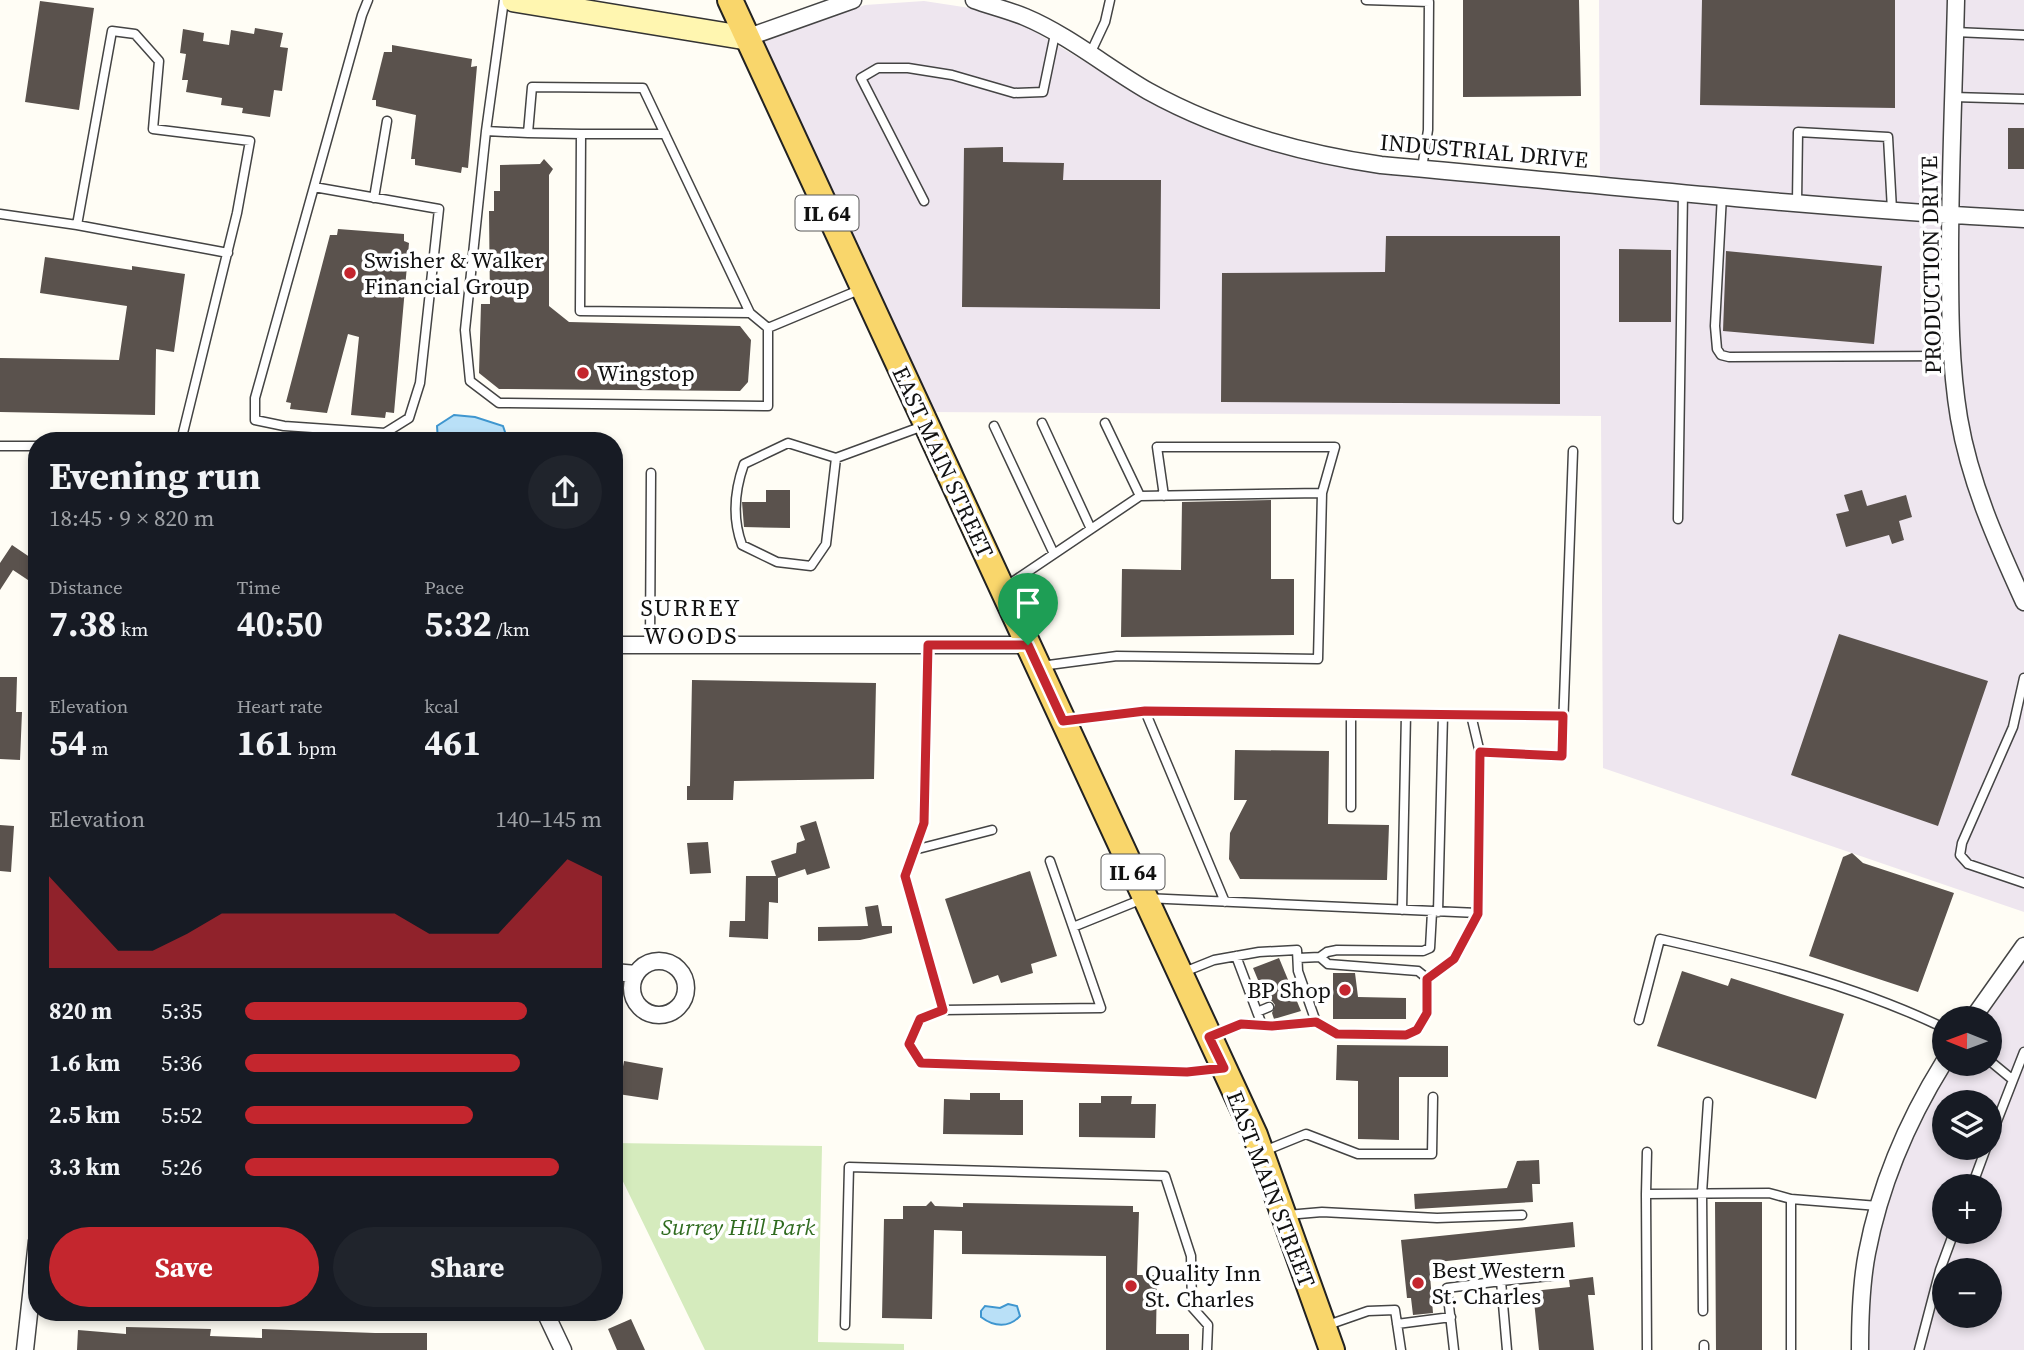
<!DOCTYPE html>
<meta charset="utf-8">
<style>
:root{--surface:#171b24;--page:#20242c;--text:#f1f3f6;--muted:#9ea1a6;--accent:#c4262e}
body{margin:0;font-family:"Source Serif 4",serif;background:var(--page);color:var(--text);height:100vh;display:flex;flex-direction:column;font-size:26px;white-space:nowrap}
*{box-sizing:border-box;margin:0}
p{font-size:23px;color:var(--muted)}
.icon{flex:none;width:38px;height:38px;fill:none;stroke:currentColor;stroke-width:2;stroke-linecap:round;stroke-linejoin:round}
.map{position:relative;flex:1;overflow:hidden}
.drawer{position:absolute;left:28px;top:432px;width:595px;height:889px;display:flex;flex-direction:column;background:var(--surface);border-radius:28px;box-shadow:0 4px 10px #0003}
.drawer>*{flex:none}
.needle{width:46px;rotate:271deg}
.controls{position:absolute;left:1932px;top:1006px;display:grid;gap:14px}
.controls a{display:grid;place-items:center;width:70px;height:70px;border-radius:50%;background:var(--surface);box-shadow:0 4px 10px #0003;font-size:35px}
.pin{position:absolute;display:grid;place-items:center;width:60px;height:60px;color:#fff;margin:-72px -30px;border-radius:50% 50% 50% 0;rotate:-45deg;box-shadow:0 0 7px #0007}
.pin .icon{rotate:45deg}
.round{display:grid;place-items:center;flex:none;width:74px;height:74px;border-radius:37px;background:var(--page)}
.summary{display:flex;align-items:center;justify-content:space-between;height:119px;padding:0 21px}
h1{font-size:38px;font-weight:700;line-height:52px}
.stats{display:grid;grid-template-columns:repeat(3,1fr);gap:10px;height:119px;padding:7px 21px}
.stats div{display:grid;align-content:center}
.stats b{font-size:35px;font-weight:700}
.stats small{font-size:19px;font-weight:400}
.stats p{font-size:19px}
.chart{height:196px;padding:14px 21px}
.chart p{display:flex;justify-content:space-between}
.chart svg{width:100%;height:126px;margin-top:7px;fill:var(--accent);opacity:.7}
.button{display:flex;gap:14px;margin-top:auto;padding:14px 21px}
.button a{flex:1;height:80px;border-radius:42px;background:var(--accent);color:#fff;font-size:28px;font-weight:700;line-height:80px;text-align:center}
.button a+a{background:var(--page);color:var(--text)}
ul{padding:0 21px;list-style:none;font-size:23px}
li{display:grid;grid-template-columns:112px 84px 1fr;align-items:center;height:52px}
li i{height:18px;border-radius:9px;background:var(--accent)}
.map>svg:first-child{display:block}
.industrial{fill:#eee6ef;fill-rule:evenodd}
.green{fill:#d5ebbd}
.water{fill:#b9e0f7;stroke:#3f96cf;stroke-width:2}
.building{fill:#5a524d}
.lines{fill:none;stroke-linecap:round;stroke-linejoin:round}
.lane-casing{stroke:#444;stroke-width:11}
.street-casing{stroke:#444;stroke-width:19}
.secondary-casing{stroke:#333;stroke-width:26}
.primary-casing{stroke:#222;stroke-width:28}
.lane{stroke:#fff;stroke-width:8}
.street{stroke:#fff;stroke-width:16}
.secondary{stroke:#fff6b0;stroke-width:23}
.primary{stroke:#f9d66b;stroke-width:24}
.route-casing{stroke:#fff;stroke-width:14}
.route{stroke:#c4262e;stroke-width:9}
.poi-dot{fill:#c4262e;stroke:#fff;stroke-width:2.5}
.labels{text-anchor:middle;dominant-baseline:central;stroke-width:7;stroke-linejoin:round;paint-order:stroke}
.shield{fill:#fff;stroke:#585858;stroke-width:2}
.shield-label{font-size:21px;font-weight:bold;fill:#111}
.street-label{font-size:23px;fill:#111;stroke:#fff}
.poi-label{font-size:23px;fill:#111;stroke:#fff;text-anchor:start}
.park-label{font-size:23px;font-style:italic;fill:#2f6b1f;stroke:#fff}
.neighbourhood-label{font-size:24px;letter-spacing:2px;fill:#111;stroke:#fff}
</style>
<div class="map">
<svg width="2024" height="1350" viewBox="0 0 2024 1350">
<rect width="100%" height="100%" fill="#fffdf5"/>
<path class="industrial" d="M1599,0H2024V912L1603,768L1601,416L927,412L756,44L865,5L924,1L970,8L1020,23L1146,98L1207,127L1292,157L1375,171L1600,192Z
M2024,954V1350H1866L1867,1300L1873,1254L1892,1181L1922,1113L1952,1064H1990V1018H1982ZM1944,1102H1990V1148H1944ZM1944,1186H1990V1232H1944ZM1944,1270H1990V1316H1944Z"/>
<path class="green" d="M614,1143L822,1146L818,1342L904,1344V1350H705L614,1163Z"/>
<path class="water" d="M454,415L475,417L503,426L508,441H438L437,426Z
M1008,1304L1017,1306L1020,1316C1009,1328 994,1327 981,1317V1311L985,1306L1000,1308Z"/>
<path class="building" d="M1463,0H1579L1581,96L1463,97Z
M1702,0H1895V108L1700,105Z
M40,1L94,8L79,110L25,102Z
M255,28L283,33L280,47L288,48L282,91L274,90L270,117L242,113L243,108L221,105L222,98L186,92L188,80H182L186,54L180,53L183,29L204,33L203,41L229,45L231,30L254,34Z
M392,45L472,59L471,67L477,66L468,168L462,167L461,173L415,165V159H411L416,115L376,106V100H372L384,52H392Z
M2008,128H2024V169H2008Z
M1003,147V162L1064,163L1063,180H1161L1160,309L962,307L964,148Z
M544,159L553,169L549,175V306L569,322L740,326L751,340L748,382L740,391L499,389L479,373L481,304H490L489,211H494V191H500V165L540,164Z
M338,229L404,234V241L409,243L394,413L386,412L385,418L351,415L359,337L348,334L327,413L290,409L291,403L286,402L330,235H337Z
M1386,236H1560V404L1221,402L1222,273L1385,272Z
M1619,249L1671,250V322H1619Z
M1726,251L1882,266L1874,344L1723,331Z
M45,257L132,270V266L185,274L174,352L156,349L155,415L0,412V358L119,360L127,306L40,293Z
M766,490H790V528L744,527L742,502H766Z
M1862,490L1867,506L1906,495L1912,517L1899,521L1904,540L1892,544L1889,535L1846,547L1836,514L1849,511L1844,495Z
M1271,500V579H1294V635L1121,637L1122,569L1181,570L1182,502Z
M12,545L37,562V574L31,582L13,570L0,590V563Z
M1839,634L1988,681L1938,826L1791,775Z
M0,677H17L16,712H22L20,760L0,759Z
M692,680L876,683L874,779L734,781L733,800H687V786H690Z
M1235,750L1329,751L1328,824L1389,825L1387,880L1240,879L1229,859L1230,833L1247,800H1234Z
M816,821L830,868L807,875L805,869L778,878V903L769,902L768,939L729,937L730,921H745L746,876H776L771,861L796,853L797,843L805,840L800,826Z
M0,825L14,826L11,872L0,871Z
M708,842L711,873L690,874L687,843Z
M1852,853L1863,863L1954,893L1918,992L1809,956L1843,857Z
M1030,871L1057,956L1031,964L1033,973L1001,983L998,975L973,984L945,899Z
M878,905L882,926H892V933L860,940L818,941V927L868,926L865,907Z
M1279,958L1301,1011L1274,1019L1272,1013L1275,1005L1272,1001H1267L1263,992L1267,989V984L1264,980H1258L1253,968Z
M1682,971L1728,986L1731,978L1844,1014L1816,1099L1657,1046Z
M1333,973H1355L1358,997L1406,998V1019H1333Z
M1337,1045L1448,1046V1077H1399V1140L1358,1139V1081L1336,1080Z
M624,1061L663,1068L658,1100L618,1094Z
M970,1093H1000V1100H1023V1135L943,1134L944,1099L970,1100Z
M1101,1096H1132L1131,1104H1156L1155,1138L1079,1137V1103H1101Z
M1539,1160L1540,1184H1532L1533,1202L1415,1209L1414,1194L1507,1188L1517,1161Z
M931,1201L935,1206L963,1207V1203L1133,1206V1212H1139L1137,1275H1157L1156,1334H1189V1350H1106V1256L962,1254V1231L934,1230L932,1319L882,1318L884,1219H903V1206H926Z
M1715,1202H1762V1350H1716Z
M1573,1222L1575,1247L1429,1263L1433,1313L1413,1315L1411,1298H1407L1401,1240Z
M1593,1277L1595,1295H1588L1594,1350H1539L1533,1291L1570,1287L1569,1280Z
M631,1319L645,1350H617L608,1329Z
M126,1327L211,1329L210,1336L262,1338V1329L375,1333H427V1350H77L78,1330L126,1334Z"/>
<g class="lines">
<defs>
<path id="lane" d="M504,0L486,131L528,133L532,87L643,88L750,313L768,328L859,290
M1366,0L1429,2L1428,130L1422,168
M1955,32L2024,35
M1090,54L1105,22L1110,0
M1953,97L2024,99
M486,131L465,330L470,381L499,403L768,406V328
M528,133L581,134L580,311L750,313
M581,134H665
M314,187L439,209L420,383L409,418L385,433L284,426L255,420V398L362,15L368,0
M1722,195L1715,326L1717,349L1721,355L1729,357L1952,356
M374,198L387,121
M924,201L861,78L878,68H908L952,75L1014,93L1043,92L1055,34
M1797,202L1798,132L1888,137L1892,210
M0,214L77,225L112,31L135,34L159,61L153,129L250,141L237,213L181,441
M77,225L228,253
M1042,423L1091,529
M1105,423L1140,496
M994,426L1054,554
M0,446H37
M836,458L826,544L811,566L777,562L742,545C732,518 734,492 744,464L788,443L836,458L923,426
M1164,496L1157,447H1335L1322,493
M1678,519L1683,192
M1005,587L1140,496L1322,493L1318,659L1117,656L1041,666
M650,645L651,473
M928,645L924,823L905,876L943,1010L1101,1008L1050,861
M2024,678L2013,727L1962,843L1960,855L1968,864L2024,883
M1145,711L1563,716
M1351,713V807
M1471,715L1480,753
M1069,720L1145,711L1225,902
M914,850L992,830
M1402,910L1406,714
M1438,912L1443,715
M1073,927L1145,898L1478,913L1480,753L1562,756L1573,451
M1236,956L1262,1025
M1320,957L1327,952L1337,950L1423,951L1430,948L1432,912
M1298,958L1320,957L1328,964L1418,971L1428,979L1427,1013L1417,1030L1406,1035L1337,1034L1316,1022
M1184,972L1214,960L1259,952L1297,950L1298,971L1316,1022L1272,1026L1241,1024L1212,1036
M1428,979L1454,959L1478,913
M1249,991L1261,986
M943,1010L920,1019L909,1044L921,1063L1187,1072L1221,1069
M1257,1012L1269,1007
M1639,1020L1660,939C1757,961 1855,985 1944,1028
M1990,1061L2013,1080L1990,1139
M2013,1080L2024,1052
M1264,1151L1306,1134L1358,1154H1432L1433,1097
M1972,1186L1986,1148
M1646,1194L1647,1152
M1791,1199L1878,1206
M1287,1215L1322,1212L1437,1218L1522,1215
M1703,1311L1702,1193L1708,1102
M1397,1324L1451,1317
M845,1325L849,1167L1165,1176L1191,1256L1192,1307L1208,1325L1207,1350
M1325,1326L1368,1311L1395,1310L1401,1350
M1454,1350L1447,1288L1501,1281
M1507,1350L1501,1281L1559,1275
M1647,1350L1646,1194L1769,1193L1791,1199V1350
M1704,1350V1345
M1919,1350L1940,1270L1954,1232"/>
<path id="street" d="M974,0C991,6 1008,10 1025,17C1068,35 1108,68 1148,91C1220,131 1300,153 1381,165C1595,184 1809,208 2024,219
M1956,0C1954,85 1950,170 1950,254C1950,309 1950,364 1959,418C1970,483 1997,543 2024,602
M746,38L853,0
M614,645H1028
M632 988a27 27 0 1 1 54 0a27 27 0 1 1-54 0Z
M614,972L636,974
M1973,1018L2024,946
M545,1312L563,1350
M25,1350L37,1241
M1860,1350C1860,1318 1861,1284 1867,1253C1880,1185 1908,1120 1944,1062"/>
<path id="secondary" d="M514,0L746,38"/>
<path id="primary" d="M730,0L1255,1135L1332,1350"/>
</defs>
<use href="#lane" class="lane-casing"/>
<use href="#street" class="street-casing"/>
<use href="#secondary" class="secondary-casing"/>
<use href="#primary" class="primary-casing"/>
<use href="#lane" class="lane"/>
<use href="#street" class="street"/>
<use href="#secondary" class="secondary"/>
<use href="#primary" class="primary"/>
</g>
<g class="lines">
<defs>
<path id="route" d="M928,645H1028L1063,721L1145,711L1563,716L1562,756L1480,752L1478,914L1454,959L1427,979V1013L1417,1030L1406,1035L1337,1034L1316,1022L1272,1026L1241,1024L1209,1037L1224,1068L1187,1072L921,1063L909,1044L920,1019L943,1010L905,876L924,823Z"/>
</defs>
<use href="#route" class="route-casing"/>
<use href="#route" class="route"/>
</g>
<g class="poi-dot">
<circle cx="350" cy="273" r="7"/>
<circle cx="583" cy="373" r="7"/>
<circle cx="1345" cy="990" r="7"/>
<circle cx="1418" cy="1283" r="7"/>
<circle cx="1131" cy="1286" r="7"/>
</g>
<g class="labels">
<g class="shield">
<rect x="795.5" y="195.5" width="63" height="35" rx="5"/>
<rect x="1101.5" y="854.5" width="63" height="35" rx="5"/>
</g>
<g class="shield-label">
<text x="827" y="213">IL 64</text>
<text x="1133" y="872">IL 64</text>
</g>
<g class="street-label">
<text transform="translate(1484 151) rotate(5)">INDUSTRIAL DRIVE</text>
<text transform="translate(1931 265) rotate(-91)">PRODUCTION DRIVE</text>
<text transform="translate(943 462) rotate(65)">EAST MAIN STREET</text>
<text transform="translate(1271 1189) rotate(69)">EAST MAIN STREET</text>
</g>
<g class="poi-label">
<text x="364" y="260">Swisher &amp; Walker<tspan x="364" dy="26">Financial Group</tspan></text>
<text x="597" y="373">Wingstop</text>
<text x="1331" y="990" text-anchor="end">BP Shop</text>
<text x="1432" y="1270">Best Western<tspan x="1432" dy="26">St. Charles</tspan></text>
<text x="1145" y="1273">Quality Inn<tspan x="1145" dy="26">St. Charles</tspan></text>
</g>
<g class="park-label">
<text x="738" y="1227">Surrey Hill Park</text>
</g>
<g class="neighbourhood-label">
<text x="691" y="607">SURREY<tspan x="691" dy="28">WOODS</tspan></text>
</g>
</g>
</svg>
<div class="controls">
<a><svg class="needle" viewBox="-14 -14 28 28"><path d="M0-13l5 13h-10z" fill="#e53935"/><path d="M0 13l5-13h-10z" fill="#9ea1a6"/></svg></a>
<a><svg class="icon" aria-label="layers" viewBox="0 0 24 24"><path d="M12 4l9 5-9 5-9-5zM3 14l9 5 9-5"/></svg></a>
<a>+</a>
<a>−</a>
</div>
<div class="pin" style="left:1028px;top:645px;background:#1e9e55"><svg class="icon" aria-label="arrive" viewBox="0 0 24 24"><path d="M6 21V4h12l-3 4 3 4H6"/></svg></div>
<section class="drawer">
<div class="summary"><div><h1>Evening run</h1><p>18:45 · 9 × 820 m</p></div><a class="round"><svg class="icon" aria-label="share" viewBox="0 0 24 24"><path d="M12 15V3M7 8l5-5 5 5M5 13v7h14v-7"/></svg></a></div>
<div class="stats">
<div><p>Distance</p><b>7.38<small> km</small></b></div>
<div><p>Time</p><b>40:50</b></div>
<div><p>Pace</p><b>5:32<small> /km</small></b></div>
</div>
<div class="stats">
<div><p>Elevation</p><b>54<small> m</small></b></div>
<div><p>Heart rate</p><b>161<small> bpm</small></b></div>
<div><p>kcal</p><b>461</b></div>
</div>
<div class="chart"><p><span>Elevation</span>140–145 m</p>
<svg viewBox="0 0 160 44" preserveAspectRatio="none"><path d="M0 44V12L10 25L20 38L30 38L40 32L50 25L60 25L70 25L80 25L90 25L100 25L110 32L120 32L130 32L140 19L150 6L160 12V44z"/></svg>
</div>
<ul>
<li><b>820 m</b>5:35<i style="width:79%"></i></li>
<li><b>1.6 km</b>5:36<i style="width:77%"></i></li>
<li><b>2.5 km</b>5:52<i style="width:64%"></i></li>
<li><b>3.3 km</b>5:26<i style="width:88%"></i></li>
</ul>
<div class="button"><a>Save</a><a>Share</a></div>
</section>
</div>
